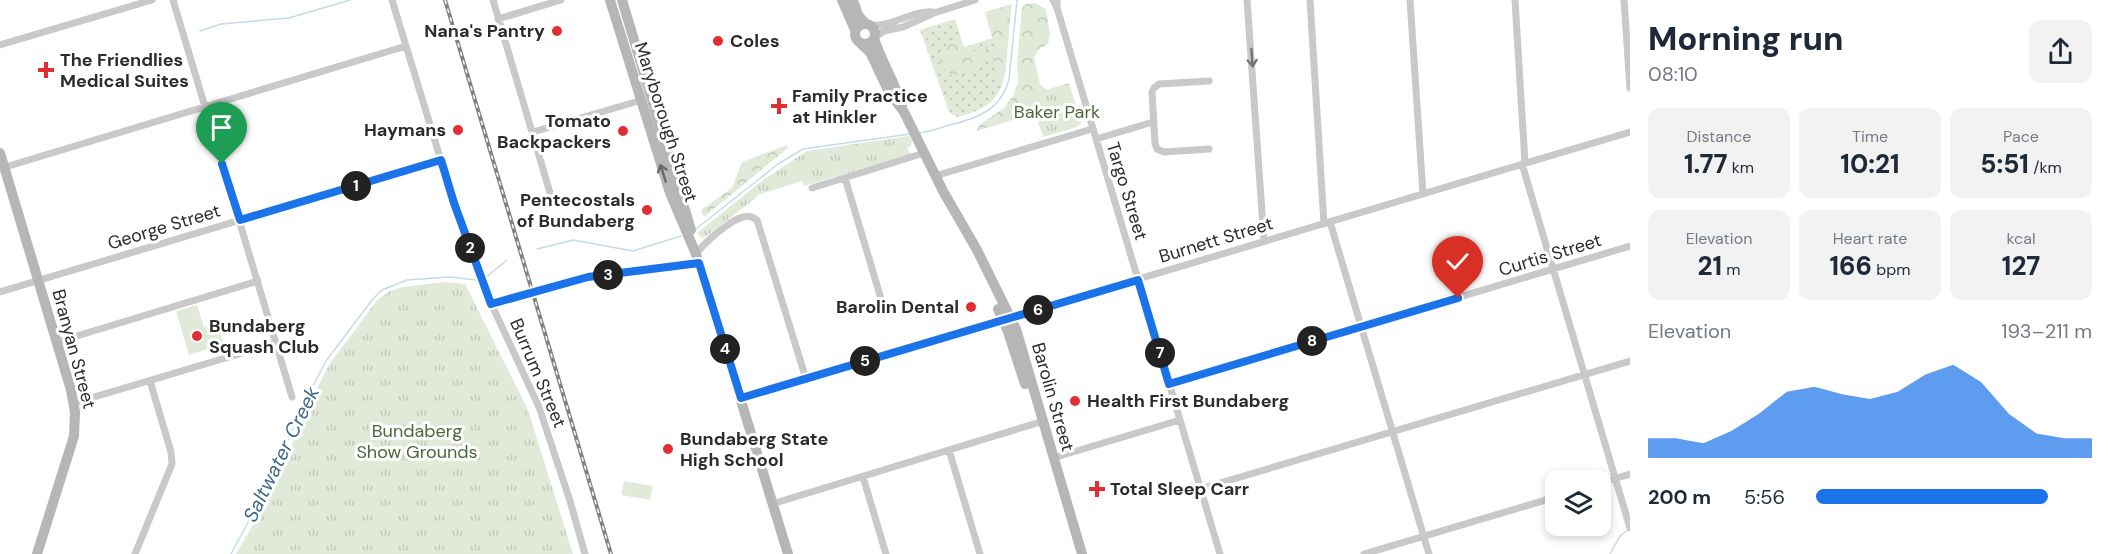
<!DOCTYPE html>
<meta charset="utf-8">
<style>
:root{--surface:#fff;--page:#f2f2f3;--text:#1f2937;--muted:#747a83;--accent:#1a73e8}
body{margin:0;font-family:"DM Sans",sans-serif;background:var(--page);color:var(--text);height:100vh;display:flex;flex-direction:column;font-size:22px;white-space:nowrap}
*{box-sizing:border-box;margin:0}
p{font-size:20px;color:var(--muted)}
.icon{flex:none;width:33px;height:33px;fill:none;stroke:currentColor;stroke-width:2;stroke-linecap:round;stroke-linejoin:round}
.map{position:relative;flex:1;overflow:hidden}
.panel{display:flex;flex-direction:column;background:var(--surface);width:480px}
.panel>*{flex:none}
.tools{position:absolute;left:1545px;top:470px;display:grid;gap:12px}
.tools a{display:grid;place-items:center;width:66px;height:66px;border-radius:12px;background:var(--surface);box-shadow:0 3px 9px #0003;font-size:30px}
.pin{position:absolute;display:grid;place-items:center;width:51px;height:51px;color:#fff;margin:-62px -26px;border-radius:50% 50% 50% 0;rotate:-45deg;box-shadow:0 0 6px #0007}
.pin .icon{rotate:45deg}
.km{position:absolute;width:30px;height:30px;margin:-15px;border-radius:50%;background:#222;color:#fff;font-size:16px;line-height:30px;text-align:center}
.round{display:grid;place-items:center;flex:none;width:63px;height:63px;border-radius:12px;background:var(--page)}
.summary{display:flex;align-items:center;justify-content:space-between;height:102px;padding:0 18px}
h1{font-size:33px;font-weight:800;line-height:45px}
.stats{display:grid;grid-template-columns:repeat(3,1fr);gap:9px;height:102px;padding:6px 18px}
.stats div{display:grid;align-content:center;border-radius:12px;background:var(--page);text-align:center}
.stats b{font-size:26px;font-weight:800}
.stats small{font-size:16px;font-weight:400}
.stats p{font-size:16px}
.chart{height:168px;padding:12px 18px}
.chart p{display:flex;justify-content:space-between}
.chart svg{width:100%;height:108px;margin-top:6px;fill:var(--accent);opacity:.7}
ul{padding:0 18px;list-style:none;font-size:20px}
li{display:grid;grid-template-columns:96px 72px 1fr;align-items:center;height:45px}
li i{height:15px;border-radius:8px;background:var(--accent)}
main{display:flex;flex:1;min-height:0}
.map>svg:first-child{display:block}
.grass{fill:url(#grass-dots)}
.forest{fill:url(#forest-crowns)}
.park{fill:url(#park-tufts)}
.pitch{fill:#e1ead9}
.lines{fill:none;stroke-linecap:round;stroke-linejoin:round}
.stream{stroke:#c5daea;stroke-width:1.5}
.street{stroke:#c9c9c9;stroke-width:7}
.secondary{stroke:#b6b6b6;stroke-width:10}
.rail-casing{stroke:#818181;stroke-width:4}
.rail{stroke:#fff;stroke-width:1.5;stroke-dasharray:4.5;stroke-linecap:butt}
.oneway{stroke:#737373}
.oneway2{stroke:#6a6a6a}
.route-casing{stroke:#fff;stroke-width:12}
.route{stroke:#1a73e8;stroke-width:8}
.poi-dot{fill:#e22e33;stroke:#fff;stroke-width:2}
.labels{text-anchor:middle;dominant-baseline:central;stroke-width:6;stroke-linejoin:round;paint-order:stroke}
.poi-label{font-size:18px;font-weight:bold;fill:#2c2c2c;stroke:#fff;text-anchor:start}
.park-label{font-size:18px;fill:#4d663a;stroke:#fff}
.street-label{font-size:18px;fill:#2c2c2c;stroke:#fff}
.water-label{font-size:20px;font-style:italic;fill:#3c698c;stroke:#fff}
</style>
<main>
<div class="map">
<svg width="1630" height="554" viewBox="0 0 1630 554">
<defs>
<pattern id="grass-dots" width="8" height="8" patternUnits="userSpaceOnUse" patternTransform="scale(1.5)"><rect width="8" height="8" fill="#e1ead9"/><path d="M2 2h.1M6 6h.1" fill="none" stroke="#c1c9ba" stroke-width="1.8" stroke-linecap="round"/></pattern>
<pattern id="forest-crowns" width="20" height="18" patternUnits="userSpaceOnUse" patternTransform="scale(1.5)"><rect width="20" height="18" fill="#e1ead9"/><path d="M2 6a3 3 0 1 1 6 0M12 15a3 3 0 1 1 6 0" fill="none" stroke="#c1c9ba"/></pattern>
<pattern id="park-tufts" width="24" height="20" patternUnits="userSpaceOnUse" patternTransform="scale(1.5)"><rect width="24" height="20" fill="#e1ead9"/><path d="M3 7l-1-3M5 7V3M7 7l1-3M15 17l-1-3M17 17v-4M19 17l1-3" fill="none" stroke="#c1c9ba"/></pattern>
</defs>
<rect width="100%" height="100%" fill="#fff"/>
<path class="grass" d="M955,19L964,47L1009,33C1004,79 1010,105 957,117L949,112L920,30Z"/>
<path class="forest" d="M1035,3L1046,9L1050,34L1048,44L1039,49L1034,58L1040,84L1047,90L1067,84L1045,110L977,131L979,125L1004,108L1013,96L1018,82L1017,62L1022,8L1026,4Z
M1012,4L1004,76H997L992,55L994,45L985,12Z
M955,42L973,52L982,46L988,47L978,69L953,76L943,68L939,55L948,45Z
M787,145L788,148L704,217L701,210L732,188L742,162Z"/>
<path class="park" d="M1069,83L1081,123L1077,127L1043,137L1029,95Z
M909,136L912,140L911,146L907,148L911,154L804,186L802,181L758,195L757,197L708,235L702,238L697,233L763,180L807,151Z
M446,282L465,284L528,410L573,554H236L275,486L304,414L330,363L361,322L378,299L390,291L402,287Z"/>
<path class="pitch" d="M197,305L204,327L217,323L224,344L189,355L176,311Z
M624,481L653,486L650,500L621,495Z"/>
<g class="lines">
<path class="stream" d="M200,31L221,24L289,18L350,0
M918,133C929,132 939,128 950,125C978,118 1001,110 1009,79L1017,0
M696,229L778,164L803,149L910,134
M537,249L573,240L633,251L681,236
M485,278L507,260
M231,554L274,474L300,411L326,361L372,300L382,290L407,280L449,277L477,280
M1610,554L1620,536L1629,529"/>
<path class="street" d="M173,0L292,397
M392,0L454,203L484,288L539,407L570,501L585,554
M493,0L553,203
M1053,0L1057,8V0
M1247,0L1264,241
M1310,0L1324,224
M1410,0L1423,194
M1515,0L1525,163
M1624,0L1630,88
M1057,8L1220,554
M498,19L561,0
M869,25C891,28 912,10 933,12
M875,37L884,31L903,27L934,13L975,0
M0,45L152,0
M1209,81L1159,84L1154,88L1152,92L1155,144L1157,149L1164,152L1209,149
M533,132L642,100
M1096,139L1153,122
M1522,164L1630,528
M2,168L406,46
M935,176L1092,129
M845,178L882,302
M812,188L924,153
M1330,222L1429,554
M696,254C704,243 730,220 743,217C749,215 753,217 757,220L806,379
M0,292L441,160
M491,304L589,277L699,263
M57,342L258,281
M1169,384L1630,246
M741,398L1630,132
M74,403L276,343
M949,450L980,554
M1053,458L1180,420
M863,477L886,554
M1600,483L1630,474
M1200,489L1630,361
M772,504L1037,423
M135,554L172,464L171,452L150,381
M1364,554L1556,497"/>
<path class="secondary" d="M610,0L670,193L696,254L788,554
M622,0L691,230
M842,0L855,30
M853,0L858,15L866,24
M855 34a10 10 0 1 1 20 0a10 10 0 1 1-20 0Z
M874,38C881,61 895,82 902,106
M861,44L870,52L889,92L904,112L943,191L977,250L1016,329L1082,554
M0,153L71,390L75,412L74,436L37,554
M998,309L1008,332L1025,384"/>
<defs>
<path id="rail" d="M445,0L611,554"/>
</defs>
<use href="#rail" class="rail-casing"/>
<use href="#rail" class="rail"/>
</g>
<defs><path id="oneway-shaft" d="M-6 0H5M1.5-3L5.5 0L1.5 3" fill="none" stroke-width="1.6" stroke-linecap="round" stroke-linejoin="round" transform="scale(1.5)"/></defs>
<use class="oneway" href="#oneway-shaft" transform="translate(1252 58) rotate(86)"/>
<use class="oneway2" href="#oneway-shaft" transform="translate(663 173) rotate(-108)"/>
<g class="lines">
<defs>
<path id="route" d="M222,164L240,220L441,160L454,203L491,304L588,277L699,263L741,398L1138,280L1169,384L1458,298"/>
</defs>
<use href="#route" class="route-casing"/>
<use href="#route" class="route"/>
</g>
<g class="poi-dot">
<circle cx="557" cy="31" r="6"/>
<circle cx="718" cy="41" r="6"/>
<path d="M43 61h6v6h6v6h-6v6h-6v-6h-6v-6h6z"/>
<path d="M776 97h6v6h6v6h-6v6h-6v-6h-6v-6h6z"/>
<circle cx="458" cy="130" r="6"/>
<circle cx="623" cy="131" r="6"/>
<circle cx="647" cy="210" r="6"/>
<circle cx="971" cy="307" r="6"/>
<circle cx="197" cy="336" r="6"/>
<circle cx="1075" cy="401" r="6"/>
<circle cx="668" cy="449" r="6"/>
<path d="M1094 480h6v6h6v6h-6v6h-6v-6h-6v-6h6z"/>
</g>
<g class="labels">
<g class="poi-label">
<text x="545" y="31" text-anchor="end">Nana's Pantry</text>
<text x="730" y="41">Coles</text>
<text x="60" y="60">The Friendlies<tspan x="60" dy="21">Medical Suites</tspan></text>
<text x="792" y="96">Family Practice<tspan x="792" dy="21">at Hinkler</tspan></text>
<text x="611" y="121" text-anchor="end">Tomato<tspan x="611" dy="21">Backpackers</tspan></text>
<text x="446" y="130" text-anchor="end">Haymans</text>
<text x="635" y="200" text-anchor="end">Pentecostals<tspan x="635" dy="21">of Bundaberg</tspan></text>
<text x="959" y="307" text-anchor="end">Barolin Dental</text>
<text x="209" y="326">Bundaberg<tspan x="209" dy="21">Squash Club</tspan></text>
<text x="1087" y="401">Health First Bundaberg</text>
<text x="680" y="439">Bundaberg State<tspan x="680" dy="21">High School</tspan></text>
<text x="1110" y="489">Total Sleep Carr</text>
</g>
<g class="park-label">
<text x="1057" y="112">Baker Park</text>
<text x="417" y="431">Bundaberg<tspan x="417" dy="21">Show Grounds</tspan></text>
</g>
<g class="street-label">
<text transform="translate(666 122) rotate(72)">Maryborough Street</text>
<text transform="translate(1127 191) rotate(73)">Targo Street</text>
<text transform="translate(164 227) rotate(-17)">George Street</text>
<text transform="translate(1216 240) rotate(-17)">Burnett Street</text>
<text transform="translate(1550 255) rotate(-17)">Curtis Street</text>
<text transform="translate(74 349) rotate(75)">Branyan Street</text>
<text transform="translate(538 373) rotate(67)">Burrum Street</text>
<text transform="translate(1053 397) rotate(74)">Barolin Street</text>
</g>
<g class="water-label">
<text transform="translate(281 454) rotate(-64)">Saltwater Creek</text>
</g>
</g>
</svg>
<div class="tools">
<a><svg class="icon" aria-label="layers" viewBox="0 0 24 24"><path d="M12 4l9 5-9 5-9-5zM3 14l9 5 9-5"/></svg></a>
</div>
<div class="pin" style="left:222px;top:164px;background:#1e9e55"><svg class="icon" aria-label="arrive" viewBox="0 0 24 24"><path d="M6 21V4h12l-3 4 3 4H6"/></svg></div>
<div class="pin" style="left:1458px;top:298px;background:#d93025"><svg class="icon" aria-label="check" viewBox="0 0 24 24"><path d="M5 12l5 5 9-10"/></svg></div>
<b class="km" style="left:356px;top:186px">1</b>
<b class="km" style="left:470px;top:248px">2</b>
<b class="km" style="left:608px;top:275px">3</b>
<b class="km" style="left:725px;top:349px">4</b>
<b class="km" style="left:865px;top:361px">5</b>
<b class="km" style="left:1038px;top:310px">6</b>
<b class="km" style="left:1160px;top:353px">7</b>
<b class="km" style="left:1312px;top:341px">8</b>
</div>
<section class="panel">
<div class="summary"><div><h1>Morning run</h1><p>08:10</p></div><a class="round"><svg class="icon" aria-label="share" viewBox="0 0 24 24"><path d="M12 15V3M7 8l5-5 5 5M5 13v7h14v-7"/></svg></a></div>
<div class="stats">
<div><p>Distance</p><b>1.77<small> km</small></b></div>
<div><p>Time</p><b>10:21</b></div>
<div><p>Pace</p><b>5:51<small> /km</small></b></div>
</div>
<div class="stats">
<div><p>Elevation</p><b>21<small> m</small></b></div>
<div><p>Heart rate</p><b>166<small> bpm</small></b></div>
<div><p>kcal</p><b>127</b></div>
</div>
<div class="chart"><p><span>Elevation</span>193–211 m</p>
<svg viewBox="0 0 160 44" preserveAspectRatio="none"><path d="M0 44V36L10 36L20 38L30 33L40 26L50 17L60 15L70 18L80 20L90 17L100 10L110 6L120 13L130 26L140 34L150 36L160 36V44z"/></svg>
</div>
<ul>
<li><b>200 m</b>5:56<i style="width:84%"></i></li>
</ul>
</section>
</main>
